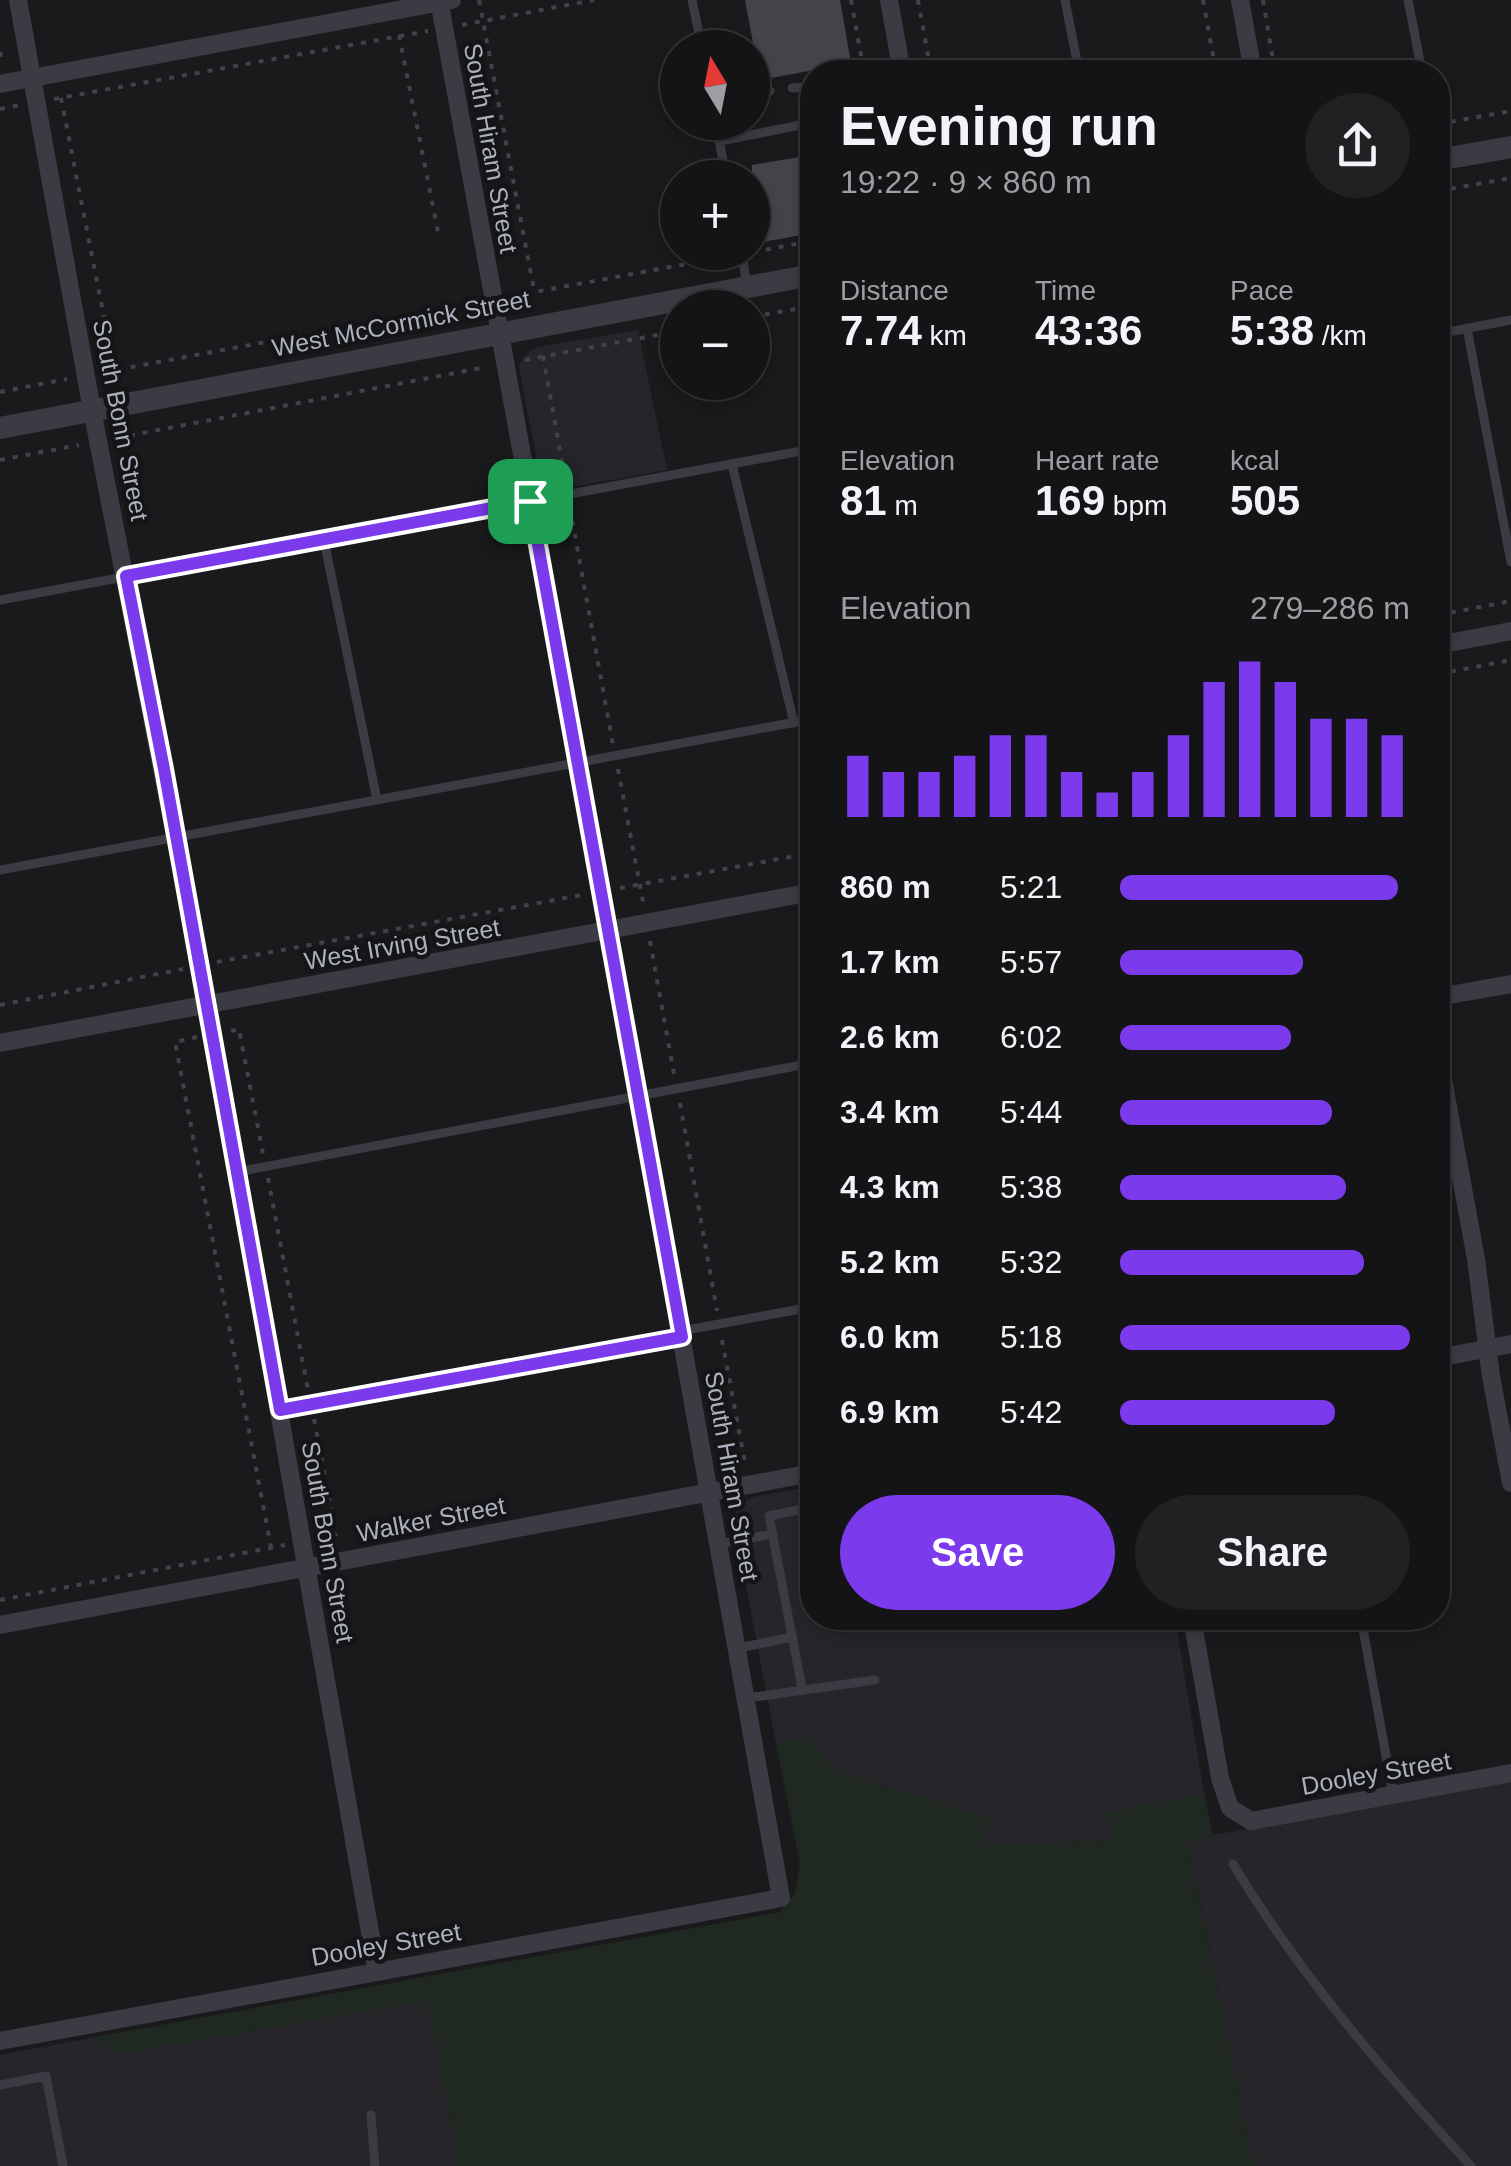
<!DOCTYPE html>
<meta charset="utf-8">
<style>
:root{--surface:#141416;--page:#212123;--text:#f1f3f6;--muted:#9d9ea1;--line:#333335;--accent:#7c3aed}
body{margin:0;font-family:Arial,sans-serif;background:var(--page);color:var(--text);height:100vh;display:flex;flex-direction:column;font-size:38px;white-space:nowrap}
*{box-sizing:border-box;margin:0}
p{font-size:32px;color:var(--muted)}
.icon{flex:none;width:55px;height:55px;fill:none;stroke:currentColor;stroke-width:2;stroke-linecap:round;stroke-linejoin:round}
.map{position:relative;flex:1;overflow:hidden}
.sheet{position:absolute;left:800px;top:60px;width:650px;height:1570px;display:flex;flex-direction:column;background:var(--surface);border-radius:40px;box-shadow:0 5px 15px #0003,0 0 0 2px var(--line)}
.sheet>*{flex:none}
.needle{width:65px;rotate:350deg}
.fabs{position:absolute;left:660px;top:30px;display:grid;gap:20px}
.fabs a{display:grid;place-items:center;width:110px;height:110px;border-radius:50%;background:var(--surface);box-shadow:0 5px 15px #0003,0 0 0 2px var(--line);font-size:50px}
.pin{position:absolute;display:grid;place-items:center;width:85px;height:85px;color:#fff;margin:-42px;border-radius:20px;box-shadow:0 5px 15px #0006}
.round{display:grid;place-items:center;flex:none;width:105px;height:105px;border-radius:52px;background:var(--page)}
.head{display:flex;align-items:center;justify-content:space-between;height:170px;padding:0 40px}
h1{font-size:55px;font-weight:700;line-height:75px}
.metrics{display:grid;grid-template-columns:repeat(3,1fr);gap:15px;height:170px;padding:10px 40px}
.metrics div{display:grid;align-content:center}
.metrics b{font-size:42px;font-weight:700}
.metrics small{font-size:28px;font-weight:400}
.metrics p{font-size:28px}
.chart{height:280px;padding:20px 40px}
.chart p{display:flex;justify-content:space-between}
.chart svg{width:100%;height:180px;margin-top:10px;stroke:var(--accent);stroke-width:6}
.cta{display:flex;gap:20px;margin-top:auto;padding:20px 40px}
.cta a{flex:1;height:115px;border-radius:60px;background:var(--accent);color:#fff;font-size:40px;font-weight:700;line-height:115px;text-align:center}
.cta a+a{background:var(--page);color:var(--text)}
ul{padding:0 40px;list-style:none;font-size:32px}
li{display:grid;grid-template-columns:160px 120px 1fr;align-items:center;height:75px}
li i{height:25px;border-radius:12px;background:var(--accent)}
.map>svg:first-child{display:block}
.built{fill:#26262a}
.green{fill:#202921}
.building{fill:#44454a}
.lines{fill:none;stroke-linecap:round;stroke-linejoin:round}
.path{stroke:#41434a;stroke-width:4;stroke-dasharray:5 8;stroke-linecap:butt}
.service{stroke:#3b3c43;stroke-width:9}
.minor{stroke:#3b3c43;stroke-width:18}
.tertiary{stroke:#3b3c43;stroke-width:22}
.route-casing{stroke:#fff;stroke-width:20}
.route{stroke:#7c3aed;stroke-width:12}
.labels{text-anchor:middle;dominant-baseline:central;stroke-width:9;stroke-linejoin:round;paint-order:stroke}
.street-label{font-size:25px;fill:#acb1be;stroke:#151518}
</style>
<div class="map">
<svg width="1511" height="2166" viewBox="0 0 1511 2166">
<rect width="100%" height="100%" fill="#1a1a1d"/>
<path class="built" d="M638,330L667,470L543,492L519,367L524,356L537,347Z
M812,1486V1618H1175L1204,1793L1106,1813L1112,1840L985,1845L990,1818L837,1771L807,1738L776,1744L733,1516L738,1504L754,1497Z
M1511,1780V2166H1254L1187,1840Z
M427,2001L459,2166H0V2055L90,2038L120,2054Z"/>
<path class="green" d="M807,1738L837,1771L990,1818L986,1845L1111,1840L1106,1813L1204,1793L1213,1836L1187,1841L1254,2166H459L427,2001L120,2054L90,2038L780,1912L795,1893L800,1864L776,1744Z"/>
<path class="building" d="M745,0H840L851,63L760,80Z
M812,155V233L752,244V165Z"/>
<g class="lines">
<path class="path" d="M479,0L534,290
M851,0L864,72
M918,0L931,72
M1203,0L1216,72
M1263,0L1275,72
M462,25L594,0
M399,35L438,232
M0,52L2,63
M61,98L114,368
M54,99L428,31
M0,109L20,105
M1438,124L1511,111
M1438,191L1511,178
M753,252L812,241
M513,296L730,256
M752,317L812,306
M543,356L565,479
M525,360L678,331
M105,372L475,303
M0,392L67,379
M117,438L486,367
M0,460L79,445
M570,508L613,745
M1438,615L1511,601
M1438,674L1511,660
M618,769L644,907
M620,888L812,853
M650,941L674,1074
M217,962L587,894
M0,1005L183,969
M231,1031L239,1029L263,1154
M197,1037L175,1042L271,1547
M680,1103L717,1311
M268,1178L308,1390
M722,1340L745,1463
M314,1419L336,1534L319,1538
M0,1600L285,1545"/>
<path class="service" d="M692,0L702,48
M1065,0L1079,72
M1408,0L1422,72
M792,88L812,87
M752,94L770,91
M716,122L726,178
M720,141L806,124L812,116
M741,252L747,284
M1467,328L1511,562
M1438,334L1511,320
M732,464L794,723
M324,540L377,800
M0,600L812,449
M0,870L812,719
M237,1172L812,1063
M681,1331L812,1307
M280,1410L681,1338
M719,1544L773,1534
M1361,1618L1393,1794
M738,1648L793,1637
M802,1688L769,1516L812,1507
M747,1698L875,1680
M1233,1864C1300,1975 1383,2071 1471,2166
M0,2085L46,2076L63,2166
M371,2115L375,2166"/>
<path class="minor" d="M18,0L92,410L208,1005L377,1972
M889,0L902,72
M1240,0L1253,72
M0,84L452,0
M1438,645L1511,631
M1438,997L1511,984
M0,1043L812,892
M1438,1052L1476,1259L1491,1376L1511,1483
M1438,1358L1511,1344
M1192,1618L1220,1778L1230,1808L1251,1821L1511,1773
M0,1625L812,1473
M0,2041L781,1898L609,931L439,0"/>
<path class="tertiary" d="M1438,160L1511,147
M0,428L812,275"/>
</g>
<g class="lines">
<defs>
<path id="route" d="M530,501L682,1337L280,1410L164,769L126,576Z"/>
</defs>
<use href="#route" class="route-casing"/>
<use href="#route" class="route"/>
</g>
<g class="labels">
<g class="street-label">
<text transform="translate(491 148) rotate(80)">South Hiram Street</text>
<text transform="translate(401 323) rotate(-11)">West McCormick Street</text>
<text transform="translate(121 420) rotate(79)">South Bonn Street</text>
<text transform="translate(402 944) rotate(-10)">West Irving Street</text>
<text transform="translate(732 1476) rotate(80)">South Hiram Street</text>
<text transform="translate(431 1519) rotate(-11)">Walker Street</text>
<text transform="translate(328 1542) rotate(80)">South Bonn Street</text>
<text transform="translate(1376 1773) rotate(-10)">Dooley Street</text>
<text transform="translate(386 1944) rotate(-10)">Dooley Street</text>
</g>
</g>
</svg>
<div class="fabs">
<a><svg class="needle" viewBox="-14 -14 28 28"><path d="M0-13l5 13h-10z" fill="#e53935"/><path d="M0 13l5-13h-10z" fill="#9d9ea1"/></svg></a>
<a>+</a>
<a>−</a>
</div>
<div class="pin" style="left:530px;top:501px;background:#1e9e55"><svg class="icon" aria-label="arrive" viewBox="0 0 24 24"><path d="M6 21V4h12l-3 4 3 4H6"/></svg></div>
<section class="sheet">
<div class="head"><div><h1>Evening run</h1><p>19:22 · 9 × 860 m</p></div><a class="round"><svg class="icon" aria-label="share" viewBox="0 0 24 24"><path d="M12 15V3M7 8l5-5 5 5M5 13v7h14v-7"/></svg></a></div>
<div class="metrics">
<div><p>Distance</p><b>7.74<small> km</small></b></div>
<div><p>Time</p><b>43:36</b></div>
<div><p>Pace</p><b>5:38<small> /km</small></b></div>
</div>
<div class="metrics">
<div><p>Elevation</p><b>81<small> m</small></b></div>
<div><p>Heart rate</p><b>169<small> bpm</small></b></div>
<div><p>kcal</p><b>505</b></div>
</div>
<div class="chart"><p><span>Elevation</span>279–286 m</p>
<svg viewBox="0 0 160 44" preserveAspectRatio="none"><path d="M5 44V29M15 44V33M25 44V33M35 44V29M45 44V24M55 44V24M65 44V33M75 44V38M85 44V33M95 44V24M105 44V11M115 44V6M125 44V11M135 44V20M145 44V20M155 44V24"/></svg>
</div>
<ul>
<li><b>860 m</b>5:21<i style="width:96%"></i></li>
<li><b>1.7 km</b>5:57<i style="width:63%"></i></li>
<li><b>2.6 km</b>6:02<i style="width:59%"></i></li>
<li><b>3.4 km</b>5:44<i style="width:73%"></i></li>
<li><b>4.3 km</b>5:38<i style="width:78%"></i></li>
<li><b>5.2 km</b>5:32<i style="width:84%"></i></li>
<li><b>6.0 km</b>5:18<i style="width:100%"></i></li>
<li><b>6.9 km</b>5:42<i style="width:74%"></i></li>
</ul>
<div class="cta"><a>Save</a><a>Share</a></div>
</section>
</div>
